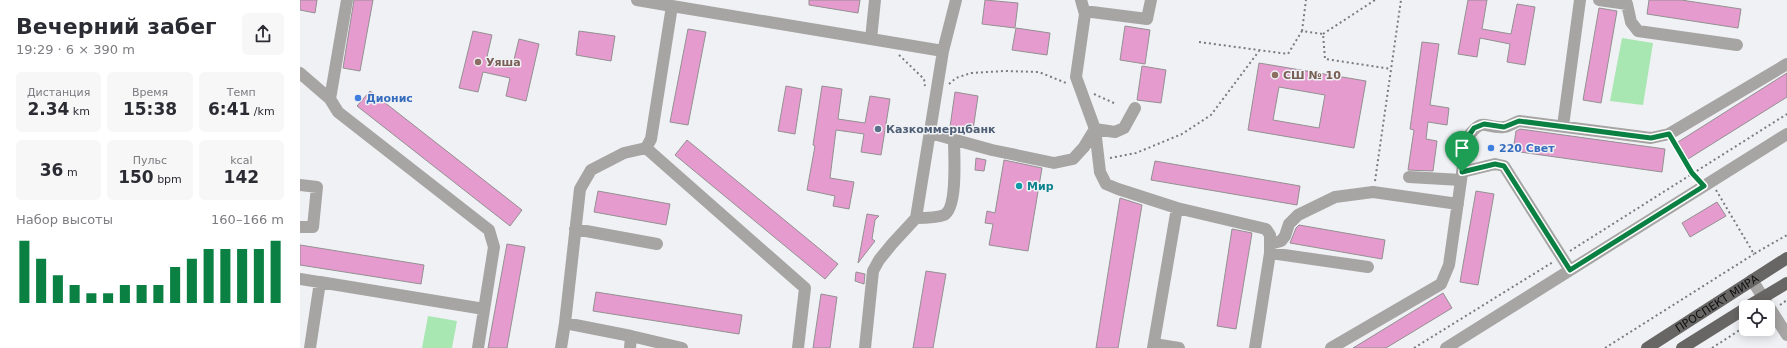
<!DOCTYPE html>
<html lang="ru">
<meta charset="utf-8">
<style>
:root{--surface:#fff;--page:#f7f7f7;--text:#2b2b33;--muted:#7c7c81;--accent:#0b8043}
body{margin:0;font-family:"DejaVu Sans",sans-serif;background:var(--page);color:var(--text);height:100vh;display:flex;flex-direction:column;font-size:15px;white-space:nowrap}
*{box-sizing:border-box;margin:0}
p{font-size:13px;color:var(--muted)}
.icon{flex:none;width:22px;height:22px;fill:none;stroke:currentColor;stroke-width:2;stroke-linecap:round;stroke-linejoin:round}
.map{position:relative;flex:1;overflow:hidden}
.sheet{display:flex;flex-direction:column;background:var(--surface);width:300px}
.sheet>*{flex:none}
.controls{position:absolute;left:1439px;top:300px;display:grid;gap:8px}
.controls a{display:grid;place-items:center;width:36px;height:36px;border-radius:6px;background:var(--surface);box-shadow:0 2px 10px #0003;font-size:20px}
.pin{position:absolute;display:grid;place-items:center;width:34px;height:34px;color:#fff;margin:-41px -17px;border-radius:50% 50% 50% 0;rotate:-45deg;box-shadow:0 0 4px #0007}
.pin .icon{rotate:45deg}
.round{display:grid;place-items:center;flex:none;width:42px;height:42px;border-radius:6px;background:var(--page)}
.head{display:flex;align-items:center;justify-content:space-between;height:68px;padding:0 16px}
h1{font-size:22px;font-weight:600;line-height:30px}
.metrics{display:grid;grid-template-columns:repeat(3,1fr);gap:6px;height:68px;padding:4px 16px}
.metrics div{display:grid;align-content:center;border-radius:6px;background:var(--page);text-align:center}
.metrics b{font-size:17px;font-weight:600}
.metrics small{font-size:11px;font-weight:400}
.metrics p{font-size:11px}
.chart{height:112px;padding:8px 16px}
.chart p{display:flex;justify-content:space-between}
.chart svg{width:100%;height:72px;margin-top:4px;stroke:var(--accent);stroke-width:6}
main{display:flex;flex:1;min-height:0}
.map>svg:first-child{display:block}
.green{fill:#a8e6b2}
.building{fill:#e69bce;stroke:#939092;fill-rule:evenodd}
.lines{fill:none;stroke-linecap:round;stroke-linejoin:round}
.path{stroke:#7a7b7d;stroke-width:2;stroke-dasharray:2 3;stroke-linecap:butt}
.minor{stroke:#a6a5a3;stroke-width:12}
.major{stroke:#686664;stroke-width:12}
.route-casing{stroke:#fff;stroke-width:8}
.route{stroke:#0b8043;stroke-width:5}
.education-dot{fill:#8d6e63;stroke:#eff1f4;stroke-width:1.5}
.shop-dot{fill:#3f7fe0;stroke:#eff1f4;stroke-width:1.5}
.service-dot{fill:#5c6f8a;stroke:#eff1f4;stroke-width:1.5}
.culture-dot{fill:#0f9aa8;stroke:#eff1f4;stroke-width:1.5}
.labels{text-anchor:middle;dominant-baseline:central;stroke-width:3;stroke-linejoin:round;paint-order:stroke}
.education-label{font-size:11px;font-weight:bold;fill:#785e54;stroke:#eff1f4;text-anchor:start}
.shop-label{font-size:11px;font-weight:bold;fill:#366cbe;stroke:#eff1f4;text-anchor:start}
.service-label{font-size:11px;font-weight:bold;fill:#4e5e75;stroke:#eff1f4;text-anchor:start}
.culture-label{font-size:11px;font-weight:bold;fill:#0d838f;stroke:#eff1f4;text-anchor:start}
.street-label{font-size:11px;fill:#0e0f10;stroke:#eff1f4}
</style>
<main>
<section class="sheet">
<div class="head"><div><h1>Вечерний забег</h1><p>19:29 · 6 × 390 m</p></div><a class="round"><svg class="icon" aria-label="share" viewBox="0 0 24 24"><path d="M12 15V3M7 8l5-5 5 5M5 13v7h14v-7"/></svg></a></div>
<div class="metrics">
<div><p>Дистанция</p><b>2.34<small> km</small></b></div>
<div><p>Время</p><b>15:38</b></div>
<div><p>Темп</p><b>6:41<small> /km</small></b></div>
</div>
<div class="metrics">
<div><b>36<small> m</small></b></div>
<div><p>Пульс</p><b>150<small> bpm</small></b></div>
<div><p>kcal</p><b>142</b></div>
</div>
<div class="chart"><p><span>Набор высоты</span>160–166 m</p>
<svg viewBox="0 0 160 44" preserveAspectRatio="none"><path d="M5 44V6M15 44V17M25 44V27M35 44V33M45 44V38M55 44V38M65 44V33M75 44V33M85 44V33M95 44V22M105 44V17M115 44V11M125 44V11M135 44V11M145 44V11M155 44V6"/></svg>
</div>
</section>
<div class="map">
<svg width="1487" height="348" viewBox="0 0 1487 348">
<rect width="100%" height="100%" fill="#eff1f4"/>
<path class="green" d="M1322,38L1353,43L1343,105L1310,101Z
M128,316L157,321L152,348H122Z"/>
<path class="building" d="M0,0H17L15,13L0,10Z
M54,0H73L60,71L43,68Z
M509,0H560L558,13L509,5Z
M685,0L718,3L715,28L682,24Z
M1168,0H1187L1182,29L1211,34L1217,4L1235,7L1225,65L1207,62L1210,44L1180,38L1177,57L1158,54Z
M1349,0H1381L1441,9L1438,28L1347,14Z
M1299,8L1317,11L1301,103L1283,100Z
M825,26L850,30L845,64L820,60Z
M716,28L750,33L747,55L712,50Z
M388,29L406,32L388,125L370,122Z
M173,31L192,35L186,61L212,68L219,39L239,44L226,101L206,96L210,78L183,72L178,92L159,88Z
M279,31L315,36L311,61L276,55Z
M1122,42L1139,44L1130,105L1149,108L1147,125L1128,122L1126,139L1137,141L1133,171L1108,170L1114,130L1110,129Z
M959,63L1066,81L1054,148L948,130ZM979,87L1025,95L1019,128L973,120Z
M842,66L866,70L861,103L837,100Z
M1487,73V97L1388,159L1378,142Z
M486,86L502,89L495,134L478,131Z
M522,86L542,89L538,119L565,123L570,96L590,99L581,155L561,152L564,134L536,130L530,178L554,182L549,209L533,206L535,196L507,190L515,146L513,145Z
M70,91L222,210L210,226L57,106Z
M655,92L678,96L673,130L650,127Z
M1220,129L1365,149L1362,172L1213,151L1216,131Z
M387,140L538,264L525,279L375,155Z
M676,158L686,160L684,171L675,170Z
M704,160L742,168L728,251L689,245L693,224L685,223L687,211L695,213Z
M855,161L1000,186L997,205L851,180Z
M298,191L370,204L366,225L294,212Z
M1176,191L1194,194L1178,285L1160,282Z
M820,198L842,205L818,348H796Z
M1417,202L1426,216L1390,237L1382,223Z
M567,214L579,216L575,220L572,239L575,241L558,263Z
M999,225L1085,240L1082,259L990,243L996,228Z
M932,229L952,233L936,329L917,326Z
M207,244L225,247L207,348H188Z
M0,245L124,265L121,284L0,265Z
M626,271L646,274L633,348H613Z
M556,272L565,274L564,284L555,281Z
M296,292L442,315L439,334L293,311Z
M1143,293L1152,308L1086,348H1053Z
M521,294L537,297L530,348H513Z"/>
<g class="lines">
<path class="path" d="M1002,31L1006,0
M1023,34L1075,0
M899,42L988,54L1002,31L1023,34L1025,59L1091,69
M599,55L624,79L625,86
M649,84L656,78L671,73L705,71L739,72L766,83
M794,94L816,104
M1375,143L1392,173L1397,178
M810,158L836,153L882,134L911,115L959,51
M1075,181L1101,0
M1416,190L1454,254L1487,235
M1270,251L1487,114
M1480,305L1487,300
M1114,348L1253,262
M1305,348L1454,254
M1412,348L1446,326"/>
<path class="minor" d="M47,0L30,99L38,112L189,230L194,247L178,348
M781,0L785,14L776,77L795,129L800,172L806,184L818,189L877,208
M1299,0L1327,4L1331,22L1338,31L1437,45
M372,6L643,51L656,0
M784,11L847,19L851,0
M571,39L575,0
M0,73L30,99
M1263,126L1280,0
M630,133L692,150L754,163L773,159L784,147L795,129L815,132L824,128L835,108
M346,148L505,288L498,348
M1162,172L1195,164L1204,166L1270,270
M1109,177L1161,180
M0,185L17,187L13,227H0
M616,218C625,218 636,218 644,215C658,208 654,154 654,140
M275,229L357,244
M970,244L981,241L985,236L989,224L998,215L1035,197L1073,192L1158,204
M970,253L1068,267
M0,279L184,309L20,282L10,348
M1452,280L1487,335
M265,323L331,336L330,348
M331,336L382,348
M854,344L879,348
M261,348L265,323L280,189L291,170L324,153L346,148L351,139L372,6L337,0
M565,348L573,271L579,260L592,244L616,218L643,51
M853,348L877,208L966,229L970,235V253L955,348
M1031,348L1141,284L1149,265L1167,138C1184,115 1184,129 1204,127C1208,127 1214,123 1219,121L1351,138L1369,134L1487,64
M1146,348L1487,134"/>
<g class="major">
<path d="M1447,307L1487,283"/>
<path id="s1" d="M1347,348L1487,258"/>
<path d="M1382,348L1446,308"/>
</g>
</g>
<g class="lines">
<defs>
<path id="route" d="M1219,121L1351,138L1369,134L1392,173L1404,186L1270,270L1204,166L1195,164L1162,172L1167,138L1174,128L1184,124L1204,127Z"/>
</defs>
<use href="#route" class="route-casing"/>
<use href="#route" class="route"/>
</g>
<g class="education-dot">
<circle cx="178" cy="62" r="4"/>
<circle cx="975" cy="75" r="4"/>
</g>
<g class="shop-dot">
<circle cx="58" cy="98" r="4"/>
<circle cx="1191" cy="148" r="4"/>
</g>
<circle class="service-dot" cx="578" cy="129" r="4"/>
<circle class="culture-dot" cx="719" cy="186" r="4"/>
<g class="labels">
<g class="education-label">
<text x="186" y="62">Уяша</text>
<text x="983" y="75">СШ № 10</text>
</g>
<g class="shop-label">
<text x="66" y="98">Дионис</text>
<text x="1199" y="148">220 Свет</text>
</g>
<g class="service-label">
<text x="586" y="129">Казкоммерцбанк</text>
</g>
<g class="culture-label">
<text x="727" y="186">Мир</text>
</g>
<g class="street-label">
<text stroke="none"><textPath href="#s1" startOffset="83">ПРОСПЕКТ МИРА</textPath></text>
</g>
</g>
</svg>
<div class="controls">
<a><svg class="icon" aria-label="locate" viewBox="0 0 24 24"><circle cx="12" cy="12" r="6"/><path d="M12 2v4M12 18v4M2 12h4M18 12h4"/></svg></a>
</div>
<div class="pin" style="left:1162px;top:172px;background:#1e9e55"><svg class="icon" aria-label="arrive" viewBox="0 0 24 24"><path d="M6 21V4h12l-3 4 3 4H6"/></svg></div>
</div>
</main>
